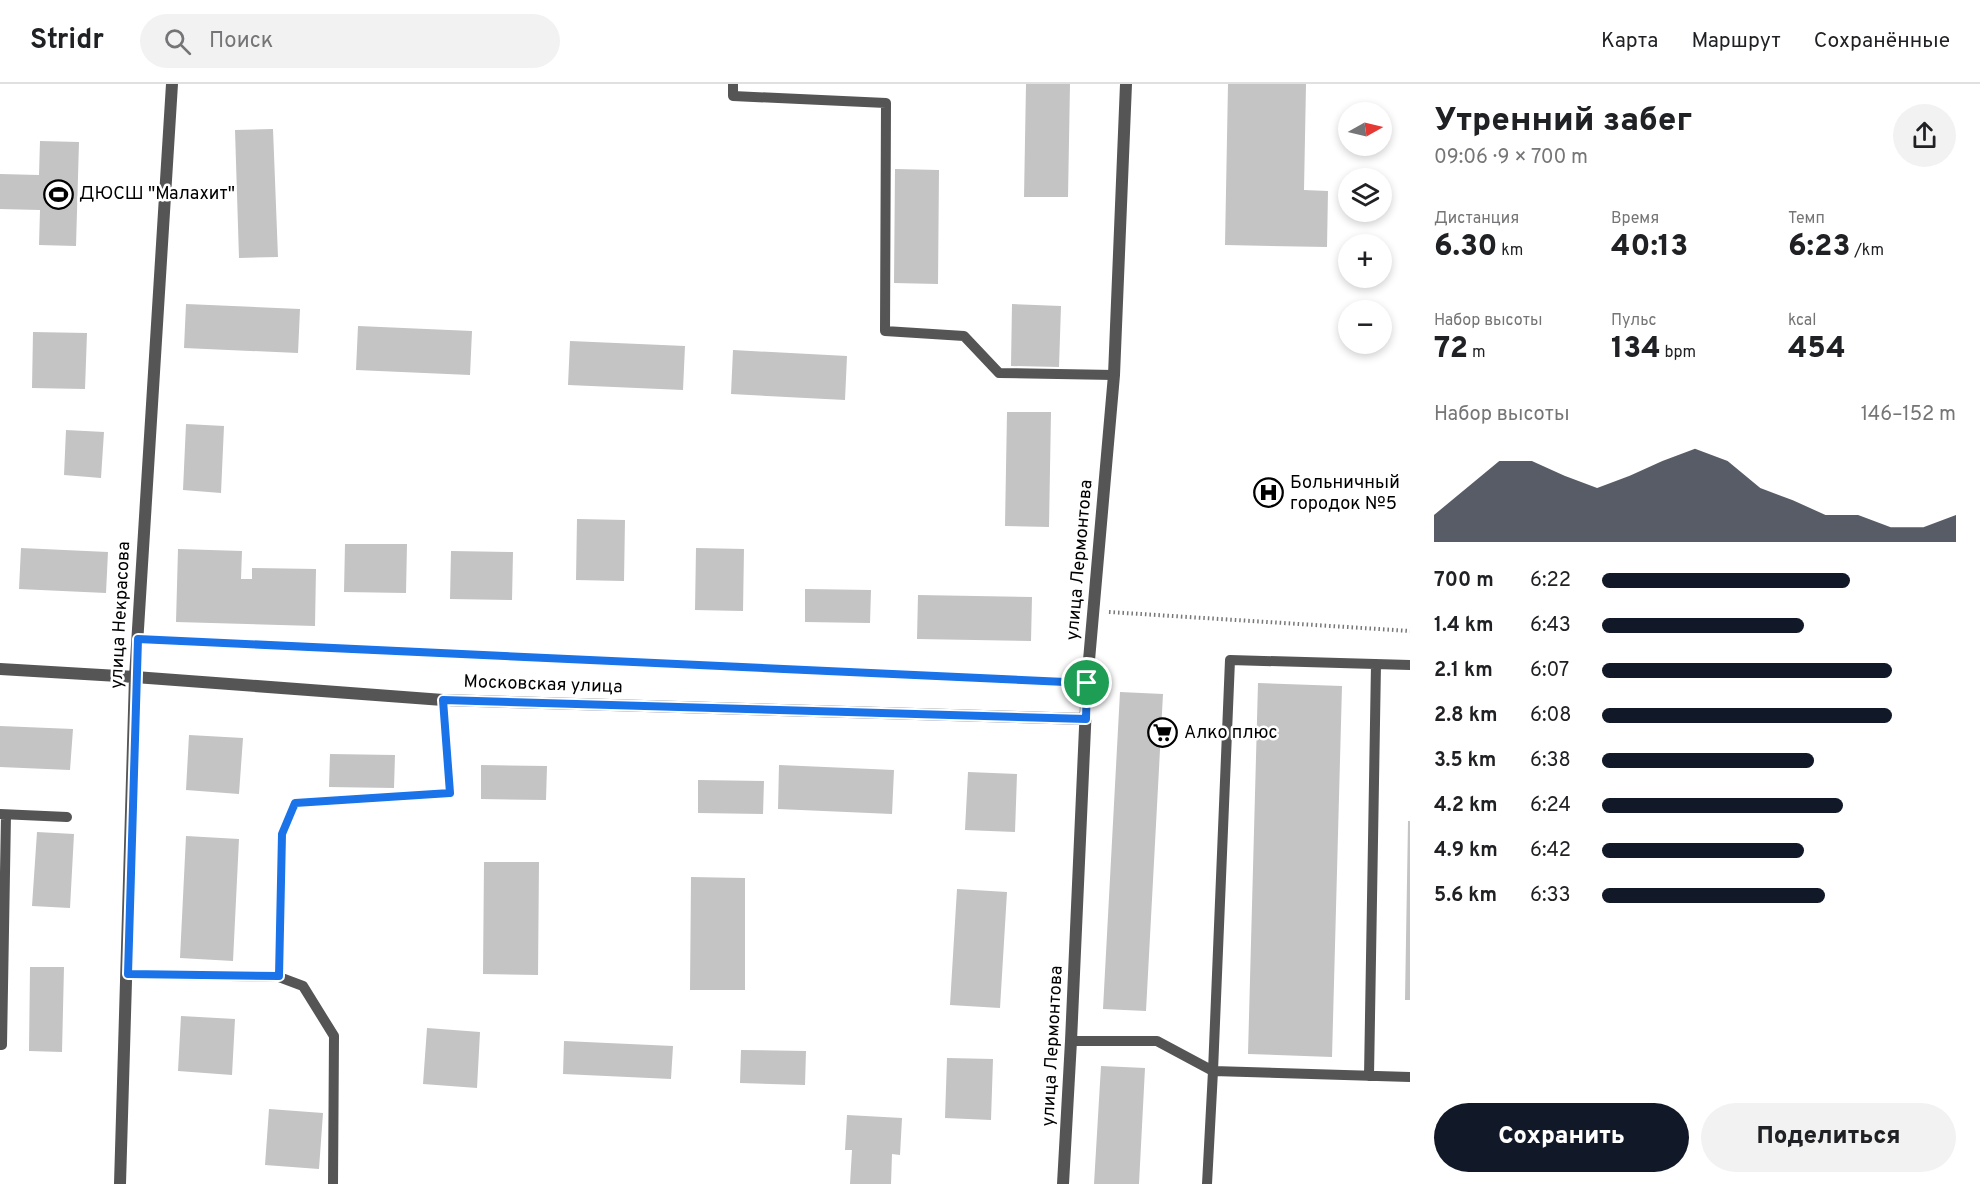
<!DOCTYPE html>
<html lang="ru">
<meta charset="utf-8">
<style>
:root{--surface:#fff;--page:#f2f2f2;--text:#202124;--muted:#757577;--line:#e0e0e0;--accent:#111827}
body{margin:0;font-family:Overpass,sans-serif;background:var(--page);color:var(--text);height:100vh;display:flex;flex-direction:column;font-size:22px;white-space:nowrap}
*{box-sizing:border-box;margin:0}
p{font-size:20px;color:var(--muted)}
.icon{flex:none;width:33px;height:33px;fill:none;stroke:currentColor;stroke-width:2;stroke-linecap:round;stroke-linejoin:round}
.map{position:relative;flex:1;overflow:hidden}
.panel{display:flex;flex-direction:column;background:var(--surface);width:570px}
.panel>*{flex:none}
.needle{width:39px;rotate:82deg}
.fabs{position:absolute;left:1338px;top:18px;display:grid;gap:12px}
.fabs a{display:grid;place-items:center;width:54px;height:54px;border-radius:50%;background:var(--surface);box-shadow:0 3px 9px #0003;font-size:30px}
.pin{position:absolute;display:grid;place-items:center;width:51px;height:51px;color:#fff;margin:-26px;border:3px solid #fff;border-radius:50%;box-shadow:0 2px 6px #0007}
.round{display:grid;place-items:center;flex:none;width:63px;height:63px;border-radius:32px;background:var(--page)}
.headline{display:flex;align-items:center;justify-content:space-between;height:102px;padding:0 24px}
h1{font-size:33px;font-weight:800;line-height:45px}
.metrics{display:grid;grid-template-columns:repeat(3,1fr);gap:9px;height:102px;padding:6px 24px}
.metrics div{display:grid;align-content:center}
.metrics b{font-size:30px;font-weight:800}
.metrics small{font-size:16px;font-weight:400}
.metrics p{font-size:16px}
.chart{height:168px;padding:12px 24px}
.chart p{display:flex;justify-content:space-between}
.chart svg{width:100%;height:108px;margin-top:6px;fill:var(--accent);opacity:.7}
.cta{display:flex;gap:12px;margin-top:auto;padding:12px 24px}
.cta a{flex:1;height:69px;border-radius:36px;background:var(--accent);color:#fff;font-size:24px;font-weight:800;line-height:69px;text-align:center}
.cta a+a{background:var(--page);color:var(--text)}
ul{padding:0 24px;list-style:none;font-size:20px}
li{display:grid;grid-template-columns:96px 72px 1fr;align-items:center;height:45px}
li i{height:15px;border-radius:8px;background:var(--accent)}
header{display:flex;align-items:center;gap:36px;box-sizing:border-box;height:84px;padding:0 30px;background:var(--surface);border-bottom:2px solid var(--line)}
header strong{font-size:28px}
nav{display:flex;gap:33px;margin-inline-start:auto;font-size:21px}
.search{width:420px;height:54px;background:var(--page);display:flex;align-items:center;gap:15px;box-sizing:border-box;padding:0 21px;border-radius:33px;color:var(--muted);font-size:22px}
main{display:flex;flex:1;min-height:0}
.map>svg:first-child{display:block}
.building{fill:#c4c4c4}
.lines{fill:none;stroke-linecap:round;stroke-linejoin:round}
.path{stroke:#777;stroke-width:4;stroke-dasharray:1.5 3;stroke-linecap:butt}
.lane{stroke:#555;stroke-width:10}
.street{stroke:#555;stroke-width:12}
.route-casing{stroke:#fff;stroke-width:12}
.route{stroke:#1a73e8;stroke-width:8}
.labels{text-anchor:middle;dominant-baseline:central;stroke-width:5;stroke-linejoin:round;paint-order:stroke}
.poi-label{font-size:18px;fill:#000;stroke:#fff;text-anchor:start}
.street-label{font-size:18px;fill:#000;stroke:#fff}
</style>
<header>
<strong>Stridr</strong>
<div class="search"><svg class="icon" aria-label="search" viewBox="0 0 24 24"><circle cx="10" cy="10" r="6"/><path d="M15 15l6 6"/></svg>Поиск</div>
<nav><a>Карта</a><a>Маршрут</a><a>Сохранённые</a></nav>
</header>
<main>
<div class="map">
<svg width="1410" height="1100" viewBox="0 0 1410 1100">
<rect width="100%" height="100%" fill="#fff"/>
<path class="building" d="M1026,0H1070L1068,113H1024Z
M1228,0H1306L1304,106L1328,107L1327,163L1225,161Z
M273,45L278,173L239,174L235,46Z
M40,57L79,58L76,162L39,161L40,126L0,125V90L39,91Z
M895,85L939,86L938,200L894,199Z
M186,220L300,225L298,269L184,264Z
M1012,220L1061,222L1059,283L1011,282Z
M358,242L472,247L470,291L356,286Z
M33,248L87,249L85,305L32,304Z
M570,257L685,262L683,306L568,301Z
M733,266L847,272L845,316L731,310Z
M1007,328H1051L1049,443L1005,442Z
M186,340L224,342L221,409L183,406Z
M66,346L104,348L101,394L64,391Z
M577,435L625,436L624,497L576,496Z
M345,460H407L406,509L344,508Z
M21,464L108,468L106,509L19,505Z
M696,464L744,465L743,527L695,526Z
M178,465L242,467L241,495H252V484L316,485L315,542L176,538Z
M451,467L513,468L512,516L450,515Z
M805,505L871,506L870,539L805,538Z
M918,511L1032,513L1031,557L917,555Z
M1258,599L1342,602L1332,973L1248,970Z
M1120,608L1163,610L1146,927L1103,925Z
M0,642L73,645L70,686L0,683Z
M189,651L243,654L239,710L186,706Z
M330,670L395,671L394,704L329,703Z
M481,681L547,682L546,716L481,715Z
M779,681L894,686L892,730L778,725Z
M968,688L1017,690L1015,748L965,746Z
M698,696L764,697L763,730L698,729Z
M1408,737H1410V916H1405Z
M37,748L74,750L70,824L32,822Z
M186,752L239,755L233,877L180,874Z
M484,778H539L538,891L483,890Z
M691,793L745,794V906H690Z
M957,805L1007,808L1000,924L950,921Z
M30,883H64L62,968L29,967Z
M181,932L235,935L232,991L178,987Z
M427,944L480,948L477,1004L423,1000Z
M564,957L673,962L671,995L563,990Z
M741,966L806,967L805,1001L740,999Z
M947,974L993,975L991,1036L945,1034Z
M1101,982L1145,984L1139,1100H1094Z
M269,1025L323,1029L319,1085L265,1081Z
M847,1031L902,1034L900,1071L892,1070L891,1100H850L852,1066H845Z"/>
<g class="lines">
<path class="path" d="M1109,528L1410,547
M153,556L1069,598"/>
<path class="lane" d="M733,0V12L886,19L885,247L964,252L999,289L1114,291
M0,730L67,733
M127,890L279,893L282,750L295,719L450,709L443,616
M279,893L303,902L334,952L333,1100
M1071,957H1157L1213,987L1410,993
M0,961H2L6,731
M1369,992L1376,580
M1207,1100L1213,987L1230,576L1410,581"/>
<path class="street" d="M0,585L135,593L443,616L1086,635
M120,1100L135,593L172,0
M1063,1100L1071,957L1087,599L1114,291L1126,0"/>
</g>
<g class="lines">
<defs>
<path id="route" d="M138,555L1087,599L1086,635L443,616L450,709L295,719L282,750L279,892L128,890Z"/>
</defs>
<use href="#route" class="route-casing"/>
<use href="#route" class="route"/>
</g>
<defs>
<symbol id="stadium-ring" viewBox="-11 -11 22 22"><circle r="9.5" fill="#fff" stroke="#000" stroke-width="1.5"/><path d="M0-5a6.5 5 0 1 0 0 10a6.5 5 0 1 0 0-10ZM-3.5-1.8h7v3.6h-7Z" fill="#000"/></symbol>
<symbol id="hospital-ring" viewBox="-11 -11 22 22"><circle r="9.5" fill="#fff" stroke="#000" stroke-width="1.5"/><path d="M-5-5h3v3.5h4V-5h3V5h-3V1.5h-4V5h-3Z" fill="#000"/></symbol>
<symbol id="supermarket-ring" viewBox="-11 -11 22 22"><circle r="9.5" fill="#fff" stroke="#000" stroke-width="1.5"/><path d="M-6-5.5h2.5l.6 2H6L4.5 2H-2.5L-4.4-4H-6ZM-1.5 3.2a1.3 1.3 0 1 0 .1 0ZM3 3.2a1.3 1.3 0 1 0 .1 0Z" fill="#000"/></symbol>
</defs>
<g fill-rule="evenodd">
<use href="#stadium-ring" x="42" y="94" width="33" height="33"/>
<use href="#hospital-ring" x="1252" y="392" width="33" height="33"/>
<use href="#supermarket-ring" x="1146" y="632" width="33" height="33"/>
</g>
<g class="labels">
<g class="poi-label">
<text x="79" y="110">ДЮСШ "Малахит"</text>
<text x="1290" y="399">Больничный<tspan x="1290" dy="21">городок №5</tspan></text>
<text x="1184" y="649">Алко плюс</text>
</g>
<g class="street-label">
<text transform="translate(1080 476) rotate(-85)">улица Лермонтова</text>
<text transform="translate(121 531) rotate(-87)">улица Некрасова</text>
<text transform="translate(543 601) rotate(2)">Московская улица</text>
<text transform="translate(1053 962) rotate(-87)">улица Лермонтова</text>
</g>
</g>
</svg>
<div class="fabs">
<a><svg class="needle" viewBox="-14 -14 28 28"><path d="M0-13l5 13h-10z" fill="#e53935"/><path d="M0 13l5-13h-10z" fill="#757577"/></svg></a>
<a><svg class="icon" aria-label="layers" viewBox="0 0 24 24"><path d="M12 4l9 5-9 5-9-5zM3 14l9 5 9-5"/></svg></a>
<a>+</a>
<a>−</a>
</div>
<div class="pin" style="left:1087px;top:599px;background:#1e9e55"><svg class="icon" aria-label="arrive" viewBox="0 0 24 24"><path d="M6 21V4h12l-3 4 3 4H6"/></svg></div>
</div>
<section class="panel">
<div class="headline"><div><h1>Утренний забег</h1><p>09:06 · 9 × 700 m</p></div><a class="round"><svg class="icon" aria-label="share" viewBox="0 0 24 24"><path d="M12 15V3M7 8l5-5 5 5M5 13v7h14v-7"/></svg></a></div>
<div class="metrics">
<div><p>Дистанция</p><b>6.30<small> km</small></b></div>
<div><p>Время</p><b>40:13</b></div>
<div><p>Темп</p><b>6:23<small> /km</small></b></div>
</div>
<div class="metrics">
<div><p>Набор высоты</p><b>72<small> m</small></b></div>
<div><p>Пульс</p><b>134<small> bpm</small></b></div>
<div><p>kcal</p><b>454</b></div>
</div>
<div class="chart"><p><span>Набор высоты</span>146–152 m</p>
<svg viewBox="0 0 160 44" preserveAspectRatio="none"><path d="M0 44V33L10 22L20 11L30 11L40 17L50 22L60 17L70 11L80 6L90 11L100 22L110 27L120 33L130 33L140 38L150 38L160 33V44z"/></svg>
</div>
<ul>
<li><b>700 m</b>6:22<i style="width:70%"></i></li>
<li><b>1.4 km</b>6:43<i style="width:57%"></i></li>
<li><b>2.1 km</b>6:07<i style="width:82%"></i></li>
<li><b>2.8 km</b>6:08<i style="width:82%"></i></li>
<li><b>3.5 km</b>6:38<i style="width:60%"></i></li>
<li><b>4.2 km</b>6:24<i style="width:68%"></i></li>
<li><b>4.9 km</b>6:42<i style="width:57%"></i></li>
<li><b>5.6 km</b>6:33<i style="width:63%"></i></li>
</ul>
<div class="cta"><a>Сохранить</a><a>Поделиться</a></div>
</section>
</main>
